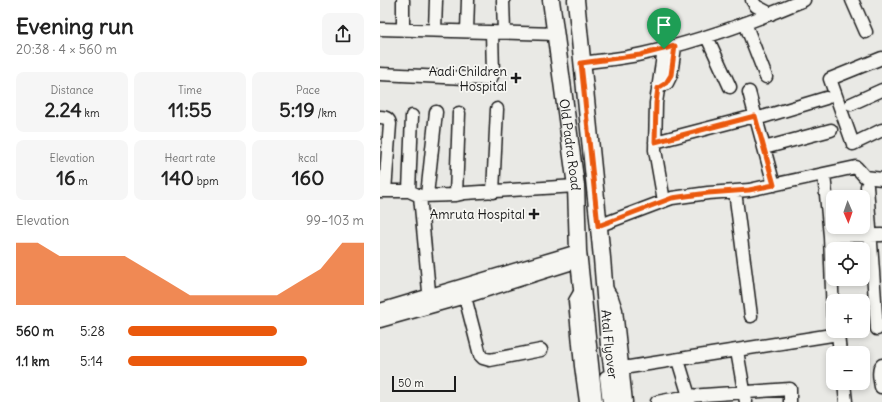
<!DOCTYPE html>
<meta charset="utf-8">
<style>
:root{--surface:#fff;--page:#f6f6f6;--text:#222;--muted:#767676;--accent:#ea580c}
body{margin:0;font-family:Delius,sans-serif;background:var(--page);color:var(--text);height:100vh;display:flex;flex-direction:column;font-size:15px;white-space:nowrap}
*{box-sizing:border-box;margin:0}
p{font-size:13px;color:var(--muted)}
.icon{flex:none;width:22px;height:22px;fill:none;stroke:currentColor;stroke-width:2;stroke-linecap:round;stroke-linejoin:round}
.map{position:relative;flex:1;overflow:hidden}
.panel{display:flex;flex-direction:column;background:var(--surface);width:380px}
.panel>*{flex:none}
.needle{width:26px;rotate:178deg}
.tools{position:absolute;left:446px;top:190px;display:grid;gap:8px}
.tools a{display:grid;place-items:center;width:44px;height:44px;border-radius:8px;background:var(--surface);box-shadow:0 2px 6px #0003;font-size:20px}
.scale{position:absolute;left:12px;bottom:10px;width:64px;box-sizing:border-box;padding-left:4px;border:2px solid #1c1c1c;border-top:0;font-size:11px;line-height:14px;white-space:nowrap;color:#1c1c1c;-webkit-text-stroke:3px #f6f6f2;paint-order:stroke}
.pin{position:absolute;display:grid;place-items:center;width:34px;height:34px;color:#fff;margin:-41px -17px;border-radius:50% 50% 50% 0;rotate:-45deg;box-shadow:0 0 4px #0007}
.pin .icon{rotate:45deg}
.round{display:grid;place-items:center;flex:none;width:42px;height:42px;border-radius:8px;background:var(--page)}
.overview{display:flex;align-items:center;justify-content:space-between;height:68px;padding:0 16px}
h1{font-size:22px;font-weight:700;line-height:30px}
.metrics{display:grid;grid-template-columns:repeat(3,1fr);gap:6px;height:68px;padding:4px 16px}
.metrics div{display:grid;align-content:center;border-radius:8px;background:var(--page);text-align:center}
.metrics b{font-size:20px;font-weight:700}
.metrics small{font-size:11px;font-weight:400}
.metrics p{font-size:11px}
.chart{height:112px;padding:8px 16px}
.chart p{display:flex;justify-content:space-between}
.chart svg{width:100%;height:72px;margin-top:4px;fill:var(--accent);opacity:.7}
ul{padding:0 16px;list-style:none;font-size:13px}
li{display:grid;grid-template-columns:64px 48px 1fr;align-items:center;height:30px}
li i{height:10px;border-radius:5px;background:var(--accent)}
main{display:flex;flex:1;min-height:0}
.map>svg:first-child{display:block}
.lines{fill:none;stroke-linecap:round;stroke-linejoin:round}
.minor-casing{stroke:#1c1c1c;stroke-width:15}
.major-casing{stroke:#1c1c1c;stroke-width:19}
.minor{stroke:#f6f6f2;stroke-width:12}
.major{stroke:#f6f6f2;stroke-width:16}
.route-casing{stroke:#fff;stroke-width:8}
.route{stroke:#ea580c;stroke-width:5}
.poi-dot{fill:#1c1c1c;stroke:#f6f6f2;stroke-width:1.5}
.labels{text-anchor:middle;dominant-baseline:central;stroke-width:3.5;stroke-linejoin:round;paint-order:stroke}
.poi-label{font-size:13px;fill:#1c1c1c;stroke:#f6f6f2;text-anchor:end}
.street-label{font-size:13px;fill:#1c1c1c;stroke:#f6f6f2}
</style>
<main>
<section class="panel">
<div class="overview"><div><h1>Evening run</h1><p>20:38 · 4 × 560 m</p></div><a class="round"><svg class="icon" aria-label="share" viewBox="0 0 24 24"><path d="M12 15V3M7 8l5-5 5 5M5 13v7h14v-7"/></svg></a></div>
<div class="metrics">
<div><p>Distance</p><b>2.24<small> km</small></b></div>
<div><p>Time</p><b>11:55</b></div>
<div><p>Pace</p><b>5:19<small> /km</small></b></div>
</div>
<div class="metrics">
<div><p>Elevation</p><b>16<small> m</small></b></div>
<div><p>Heart rate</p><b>140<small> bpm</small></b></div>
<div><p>kcal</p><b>160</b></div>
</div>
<div class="chart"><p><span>Elevation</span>99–103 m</p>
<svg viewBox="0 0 160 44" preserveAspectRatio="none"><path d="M0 44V6L10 6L20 14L30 14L40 14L50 14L60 22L70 30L80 38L90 38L100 38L110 38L120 38L130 30L140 22L150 6L160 6V44z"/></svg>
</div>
<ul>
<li><b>560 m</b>5:28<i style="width:63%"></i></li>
<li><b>1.1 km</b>5:14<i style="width:76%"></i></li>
</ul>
</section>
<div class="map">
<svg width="502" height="402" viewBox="0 0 502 402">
<rect width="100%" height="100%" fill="#e9e9e5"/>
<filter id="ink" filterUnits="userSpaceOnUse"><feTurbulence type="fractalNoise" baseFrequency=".025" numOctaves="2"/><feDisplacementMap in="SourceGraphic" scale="8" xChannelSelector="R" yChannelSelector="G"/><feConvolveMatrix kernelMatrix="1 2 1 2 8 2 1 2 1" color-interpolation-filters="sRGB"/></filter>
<g filter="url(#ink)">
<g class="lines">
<defs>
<path id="minor" d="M23,0V30
M123,0L124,32
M372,0L376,6L391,14
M472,0L486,32
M365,23L386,77
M0,29L176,34
M55,30L56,0
M87,31L88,0
M327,37L350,87
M502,58L450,79L473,144L502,130
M201,63C221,60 242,59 262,54C318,42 372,22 424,0
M0,74L107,79L111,78L113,74L112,32
M278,88L287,83L291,75L295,47
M369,92L394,185
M471,104L502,90
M0,117C5,117 9,118 10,124L5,191
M376,119L446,98
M275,142L375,116
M384,148L451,130
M444,174L450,236L502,235
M487,186L497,329
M0,191H29L40,196L76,195L85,193L196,186
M29,191L32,116
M355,191L371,316
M113,192L117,109
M47,195L56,112
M76,195L79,113
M40,196L50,302
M284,201L275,150L276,103L284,49
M218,226L292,198L328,193L369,190L476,167L485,177L502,179
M450,236L453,316
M226,288L232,298L236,310L246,402
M202,289L195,301L201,366L206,402
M85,297L100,355L103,358L110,360L161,350
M0,310L198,251
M0,321L85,297L199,261
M357,351L366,402
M298,360L309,396V402
M243,368L458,334L460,353
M226,377L229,402
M464,383L466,402
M501,387C500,380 497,370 502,365
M277,402L309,396L410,389V402"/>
<g id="major">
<path id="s1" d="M171,0L196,186L198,251L214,402"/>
<path id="s2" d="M196,0L222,258L229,345L237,402"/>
</g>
</defs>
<use href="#minor" class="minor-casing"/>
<use href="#major" class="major-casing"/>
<use href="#minor" class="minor"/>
<use href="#major" class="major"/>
</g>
</g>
<g class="lines" filter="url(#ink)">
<defs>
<path id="route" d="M295,46L291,75L286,83L278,88L276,103L275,142L375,116L394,185L369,190L328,193L292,198L218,226L201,63L260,55Z"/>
</defs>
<use href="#route" class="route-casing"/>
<use href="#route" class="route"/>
</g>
<g class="poi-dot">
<path d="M134 72h4v4h4v4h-4v4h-4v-4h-4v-4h4z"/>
<path d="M152 208h4v4h4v4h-4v4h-4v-4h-4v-4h4z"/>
</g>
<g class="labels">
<g class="poi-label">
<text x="127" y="71">Aadi Children<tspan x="127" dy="15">Hospital</tspan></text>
<text x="145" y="214">Amruta Hospital</text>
</g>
<g class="street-label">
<text stroke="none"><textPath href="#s1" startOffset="146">Old Padra Road</textPath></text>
<text stroke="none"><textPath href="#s2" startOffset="346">Atal Flyover</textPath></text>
</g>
</g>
</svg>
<div class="tools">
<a><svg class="needle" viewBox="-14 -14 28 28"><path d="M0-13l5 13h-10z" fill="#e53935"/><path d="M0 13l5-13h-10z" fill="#767676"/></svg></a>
<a><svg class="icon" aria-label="locate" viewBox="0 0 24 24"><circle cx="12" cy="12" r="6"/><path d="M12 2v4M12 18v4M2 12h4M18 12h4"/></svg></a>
<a>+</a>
<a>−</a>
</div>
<div class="scale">50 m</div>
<div class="pin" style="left:284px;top:49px;background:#1e9e55"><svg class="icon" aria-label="arrive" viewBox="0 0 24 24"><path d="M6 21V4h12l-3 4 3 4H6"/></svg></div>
</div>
</main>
